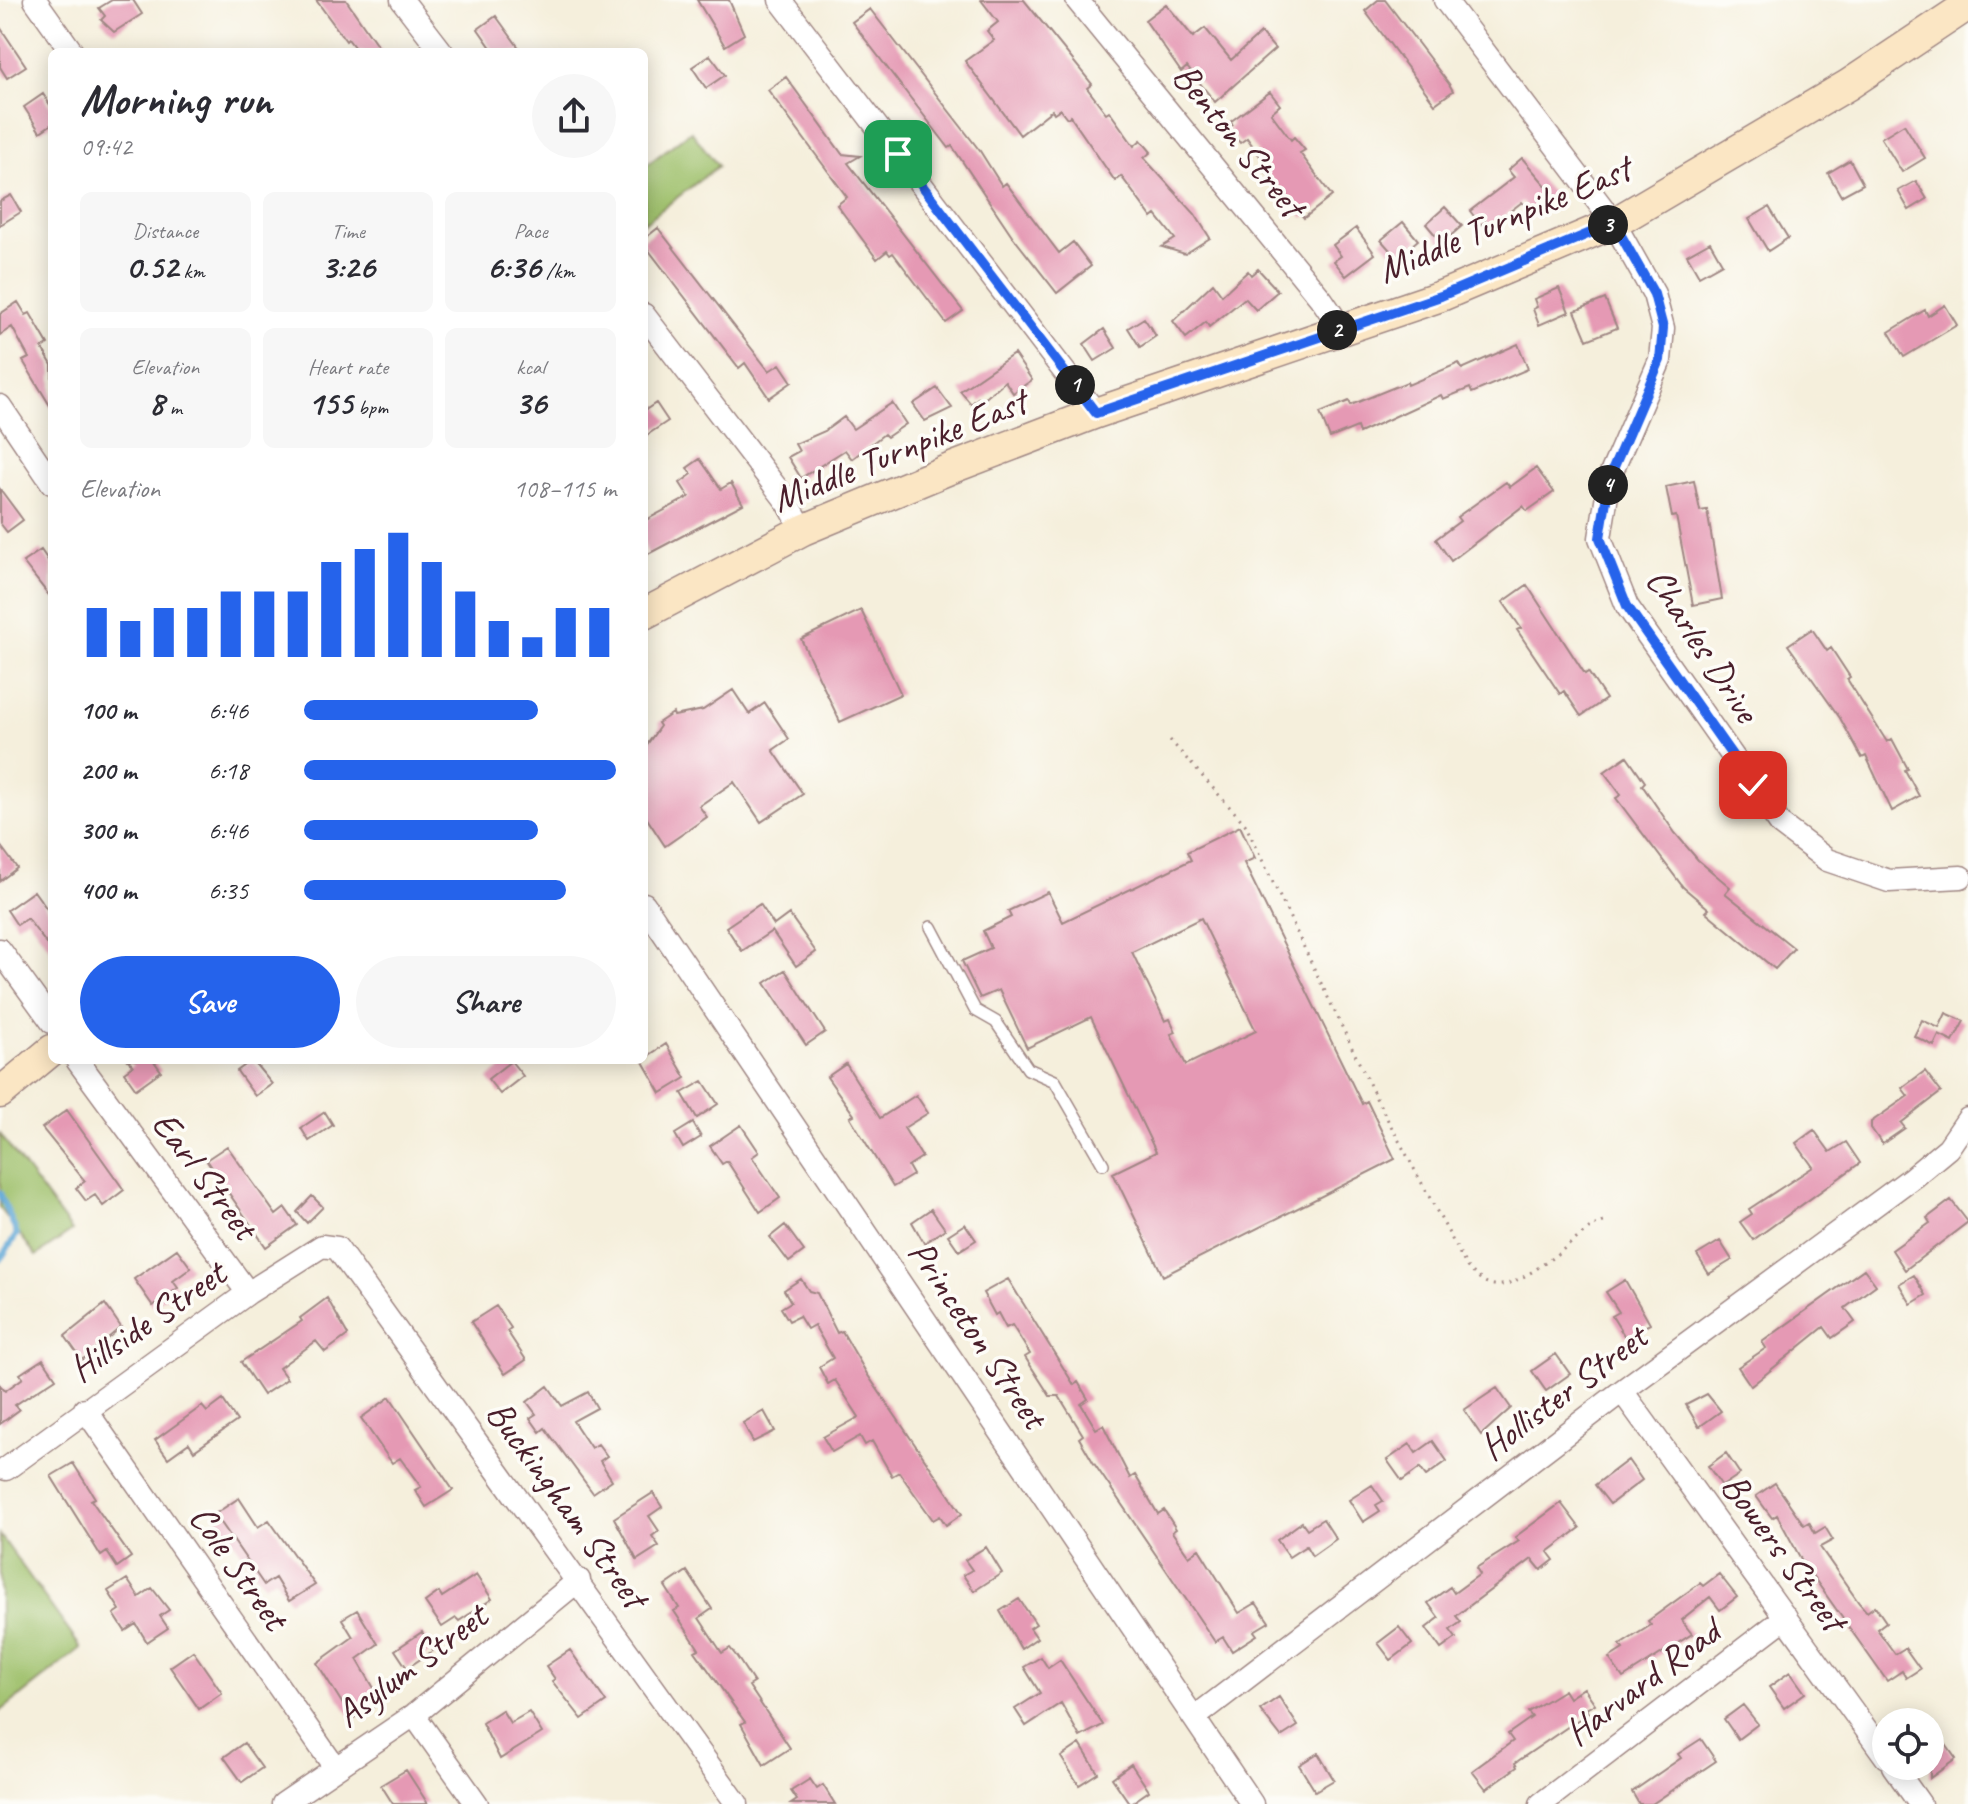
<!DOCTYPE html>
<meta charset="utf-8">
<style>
:root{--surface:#fff;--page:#f7f7f7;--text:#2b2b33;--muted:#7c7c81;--accent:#2563eb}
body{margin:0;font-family:Caveat,sans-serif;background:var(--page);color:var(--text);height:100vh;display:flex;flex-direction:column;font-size:30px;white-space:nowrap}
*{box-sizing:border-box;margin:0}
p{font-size:26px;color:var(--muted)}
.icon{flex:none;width:44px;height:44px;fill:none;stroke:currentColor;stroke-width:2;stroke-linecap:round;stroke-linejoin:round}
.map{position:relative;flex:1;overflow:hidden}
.panel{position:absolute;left:48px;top:48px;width:600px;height:1016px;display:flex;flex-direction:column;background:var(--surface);border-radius:12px;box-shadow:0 4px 20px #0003}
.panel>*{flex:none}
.fabs{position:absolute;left:1872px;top:1708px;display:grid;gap:16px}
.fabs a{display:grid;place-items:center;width:72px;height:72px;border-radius:50%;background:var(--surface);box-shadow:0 4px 20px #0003;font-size:40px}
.pin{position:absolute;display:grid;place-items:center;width:68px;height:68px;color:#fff;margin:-34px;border-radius:16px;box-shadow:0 4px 12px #0006}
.km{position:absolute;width:40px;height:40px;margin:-20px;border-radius:50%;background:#222;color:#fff;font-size:22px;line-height:40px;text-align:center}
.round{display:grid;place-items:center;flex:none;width:84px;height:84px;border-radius:42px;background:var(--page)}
.summary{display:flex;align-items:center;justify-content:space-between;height:136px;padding:0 32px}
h1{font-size:44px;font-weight:700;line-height:60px}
.metrics{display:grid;grid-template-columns:repeat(3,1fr);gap:12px;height:136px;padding:8px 32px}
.metrics div{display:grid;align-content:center;border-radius:12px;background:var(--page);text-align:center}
.metrics b{font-size:34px;font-weight:700}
.metrics small{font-size:22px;font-weight:400}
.metrics p{font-size:22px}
.chart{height:224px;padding:16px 32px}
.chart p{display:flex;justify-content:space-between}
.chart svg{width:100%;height:144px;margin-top:8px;stroke:var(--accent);stroke-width:6}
.cta{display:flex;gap:16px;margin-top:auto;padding:16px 32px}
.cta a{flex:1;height:92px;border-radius:48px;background:var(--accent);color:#fff;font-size:32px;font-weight:700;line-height:92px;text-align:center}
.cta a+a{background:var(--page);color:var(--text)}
ul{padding:0 32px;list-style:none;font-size:26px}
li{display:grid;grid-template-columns:128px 96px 1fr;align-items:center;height:60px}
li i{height:20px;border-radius:10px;background:var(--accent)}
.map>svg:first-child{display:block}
.green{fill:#9ec06a;stroke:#74704a;stroke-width:2}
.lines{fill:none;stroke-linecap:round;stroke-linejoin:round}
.stream{stroke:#5fa7d6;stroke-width:6}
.building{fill:#e599b4;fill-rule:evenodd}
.lane-casing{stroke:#a08784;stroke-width:14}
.street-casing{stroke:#a08784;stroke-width:25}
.secondary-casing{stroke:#a08784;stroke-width:33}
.path{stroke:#a08784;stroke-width:3;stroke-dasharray:2 6;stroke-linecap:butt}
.lane{stroke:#fff;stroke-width:11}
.street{stroke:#fff;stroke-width:22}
.secondary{stroke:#fbe6c4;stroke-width:30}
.route-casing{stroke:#fff;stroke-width:16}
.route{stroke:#2563eb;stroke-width:10}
.labels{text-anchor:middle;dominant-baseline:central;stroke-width:7;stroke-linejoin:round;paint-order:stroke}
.street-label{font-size:38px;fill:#4a1f2b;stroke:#fdfcf7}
</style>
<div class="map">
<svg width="1968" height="1804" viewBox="0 0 1968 1804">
<rect width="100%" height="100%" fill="#fdfcf7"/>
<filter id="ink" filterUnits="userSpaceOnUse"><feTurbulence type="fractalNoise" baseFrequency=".0125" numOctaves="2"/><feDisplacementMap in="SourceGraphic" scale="16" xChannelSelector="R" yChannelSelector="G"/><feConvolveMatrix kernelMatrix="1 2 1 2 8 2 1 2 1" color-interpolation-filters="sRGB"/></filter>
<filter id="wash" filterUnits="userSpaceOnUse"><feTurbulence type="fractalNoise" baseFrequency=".006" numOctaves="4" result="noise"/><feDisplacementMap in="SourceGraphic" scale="32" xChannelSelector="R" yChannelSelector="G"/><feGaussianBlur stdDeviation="1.8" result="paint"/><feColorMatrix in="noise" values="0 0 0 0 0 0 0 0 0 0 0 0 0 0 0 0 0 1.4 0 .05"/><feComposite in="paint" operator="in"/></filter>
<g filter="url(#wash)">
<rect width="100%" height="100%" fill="#f5efdc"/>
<path class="green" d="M691,131L718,166L644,223V167Z
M0,1134L72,1231L36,1256L0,1208Z
M0,1535L81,1648L0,1712Z"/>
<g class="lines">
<path class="stream" d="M0,1193L17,1234L0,1260"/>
</g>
<g id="blocks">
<path class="building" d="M112,0H133L142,14L114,32L101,20L105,16L99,8Z
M316,0H346L382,52H358L348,39L346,41Z
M697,0H729L744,34L725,46Z
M981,0H1024L1092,84L1087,88L1106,113L1109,111L1134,146L1141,140L1151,152L1144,158L1195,214L1210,238L1185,254L1162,247L1175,239L1156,215L1152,218L1121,176L1115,181L1070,116L1067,118L1060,109L1054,113L1052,110L1020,135L965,61L994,40L987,31L998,22Z
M1378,0H1385L1449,84L1453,91L1435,104L1365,11Z
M1166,4L1193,37L1205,28L1231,60L1261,33L1275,49L1215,102L1187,67L1181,72L1145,20Z
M870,9L980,151L1002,186L1006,183L1059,253L1073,242L1091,266L1057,293L1013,237L952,146L949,148L852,22Z
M496,16L522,52H494L478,29Z
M0,27L26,66L7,78L0,67Z
M710,55L725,75L706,88L692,67Z
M786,77L842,154L860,156L848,163L963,311L946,323L893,253L890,255L887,251L877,259L837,205L847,197L768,90Z
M1270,92L1280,105L1271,113L1291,140L1294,137L1305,150L1300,153L1332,196L1304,218L1261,166L1265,163L1247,138L1240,143L1228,128L1233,125L1230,122Z
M43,94L52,108V124L40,132L24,107Z
M1904,124L1925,158L1902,172L1881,138Z
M1522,158L1554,195L1533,214L1522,202L1490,227L1485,221L1481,225L1470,211L1514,177L1508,170Z
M1850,160L1863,184L1841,196L1828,173Z
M1916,181L1927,199L1909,210L1898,191Z
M11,195L21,212L0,225V201Z
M1445,207L1462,226L1442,243L1426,224Z
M1769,207L1788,238L1768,251L1749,219Z
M1403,222L1418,240L1397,258L1381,240Z
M658,228L769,371L780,364L792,382L769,398L745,363L739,368L644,244V239Z
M1356,228L1375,254L1346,276L1334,261L1341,256L1333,245Z
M1710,242L1722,263L1699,276L1687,255Z
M1258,269L1278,291L1256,310L1245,298L1209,327L1206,322L1186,338L1173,321L1213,283L1222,295L1248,271L1251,275Z
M1559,288L1569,312L1539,325L1533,309L1537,307L1534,299Z
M1605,299L1617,328L1587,340L1575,311Z
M18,302L26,315L30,313L48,344L42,348L52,365V409L23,361L29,358L12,327L0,335V314Z
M1945,305L1957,325L1904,357L1889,332L1925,310L1928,316Z
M1144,318L1156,336L1140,347L1128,328Z
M1104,329L1116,348L1095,361L1084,344Z
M1518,344L1528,369L1472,393L1470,388L1443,399L1441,395L1359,433L1357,427L1330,438L1320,413L1349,401L1351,405L1407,382L1408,385L1459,363L1462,369Z
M1014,354L1032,380L1013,393L1005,381L981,402L978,398L971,404L960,391Z
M937,388L952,408L925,421L913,404Z
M656,403L668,421L644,437V411Z
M892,403L906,424L887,437L884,434L852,459L845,450L801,478L788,457L799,451L795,444L825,431L844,417L853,429Z
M700,459L721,489L731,483L743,504L648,554L644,545V521L689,497L680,483L692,474L687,468Z
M1536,468L1554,492L1527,511L1523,506L1451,561L1436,539L1460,521L1457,517L1506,482L1510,487Z
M1694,481L1700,511L1707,510L1722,599L1693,605L1676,516L1672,517L1666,487Z
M0,489L23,520L7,532L0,523Z
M41,550L52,566V599L23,562Z
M1527,585L1585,674L1588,672L1606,699L1581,716L1564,691L1560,694L1517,630L1521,628L1503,602Z
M861,610L901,694L840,722L801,639Z
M1812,629L1827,651L1831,648L1850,677L1847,679L1887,742L1892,739L1908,769L1905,770L1919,796L1892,811L1866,756L1862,758L1840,718L1788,645Z
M733,690L749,714L765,703L789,739L773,750L803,794L761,822L734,782L699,806L707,817L665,846L644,814V749L660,726L658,723L673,713L674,716L703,710Z
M1627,756L1645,782L1642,785L1675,833L1698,860L1730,887L1725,893L1794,948L1775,969L1706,912L1709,909L1683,887L1616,798L1621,795L1604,772Z
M1240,826L1255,858L1244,863L1362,1104L1367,1101L1395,1159L1163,1276L1113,1173L1156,1152L1091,1017L1027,1048L999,990L980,998L962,961L991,948L983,931L1011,917L1008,911L1048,892L1063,922L1191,860L1187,852ZM1201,918L1256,1031L1186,1065L1171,1034L1176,1032L1170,1019L1165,1021L1132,952Z
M0,845L17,868L0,881Z
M34,891L52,916V951L27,918L17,925L7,910Z
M760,904L774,925L789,914L816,952L796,966L772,931L742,951L726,927Z
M785,970L825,1032L806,1045L765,983Z
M1946,1013L1964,1021L1953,1042L1939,1035L1934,1046L1914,1036L1922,1020L1939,1028Z
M666,1044L686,1078L661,1093L642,1060Z
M128,1060H153L161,1071L136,1089L124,1072L133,1066Z
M252,1060L272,1084L255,1096L237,1071Z
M511,1061L523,1076L500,1094L488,1079Z
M846,1064L880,1118L916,1095L928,1113L904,1128L922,1157L908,1166L913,1175L893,1187L850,1117L854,1115L827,1077Z
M1925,1071L1941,1092L1901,1123L1905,1128L1882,1144L1871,1128V1122L1908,1096L1902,1088Z
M703,1081L718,1104L697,1118L682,1093Z
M67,1110L124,1190L103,1206L95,1195L86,1201L76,1188L85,1181L42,1128Z
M325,1112L333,1125L309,1141L301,1128Z
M693,1123L701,1137L683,1148L675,1134Z
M741,1125L759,1152L752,1157L780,1198L760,1212L727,1161L722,1164L710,1146Z
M1814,1130L1830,1152L1846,1142L1860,1163L1753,1240L1740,1222L1752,1214L1749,1209L1813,1167L1796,1143Z
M227,1146L276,1215L285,1208L297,1225L266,1247L206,1160Z
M312,1196L323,1207L307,1223L297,1212Z
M1951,1200L1968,1222L1905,1270L1892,1250L1930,1223L1927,1218Z
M931,1209L945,1229L924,1243L912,1222Z
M965,1224L976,1240L959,1251L948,1235Z
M785,1225L804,1251L789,1262L770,1237Z
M1720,1241L1732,1260L1709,1274L1697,1255Z
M177,1249L191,1268L173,1281L178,1288L153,1306L134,1279Z
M1864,1269L1876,1285L1845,1308L1855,1322L1832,1338L1824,1327L1751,1386L1738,1367L1766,1348L1762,1342Z
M1914,1275L1926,1295L1911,1304L1899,1284Z
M801,1279L809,1291L817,1293L837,1333L842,1331L867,1374L962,1514L946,1525L940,1516L933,1520L899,1472L892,1476L872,1441L865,1445L860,1436L832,1452L823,1437L859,1417L835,1380L828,1384L819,1367L833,1358L814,1325L807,1329L799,1316L789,1321L781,1308L791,1302L784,1290Z
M1008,1279L1074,1385L1078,1382L1088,1399L1081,1404L1096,1429L1103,1425L1130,1478L1135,1475L1158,1514L1164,1510L1176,1529L1172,1532L1189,1556L1199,1549L1239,1613L1256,1603L1269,1622L1254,1631L1257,1635L1232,1651L1223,1637L1215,1642L1093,1462L1079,1438L1083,1435L1059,1396H1050L1025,1357L1030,1354L1012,1325L1006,1328L998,1313L995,1315L983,1293Z
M1625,1280L1650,1324L1625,1337L1612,1316L1619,1312L1606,1292Z
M327,1298L348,1335L325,1352L316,1341L279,1368L287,1379L263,1395L241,1362L302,1321L300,1318Z
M105,1304L121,1327L82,1360L65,1336Z
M496,1306L511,1328L507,1331L526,1360L505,1374L471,1322Z
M1556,1354L1570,1374L1546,1391L1532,1371Z
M43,1359L56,1378L15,1405L19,1410L0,1424V1385L5,1391L23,1378L20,1374Z
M548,1386L562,1406L588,1392L597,1408L573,1421L591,1448L598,1444L607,1456L600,1461L612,1480L593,1493L545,1428L540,1432L530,1418L536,1414L527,1402Z
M1497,1388L1511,1408L1481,1435L1464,1410Z
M1707,1394L1721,1411L1699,1427L1686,1405Z
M390,1397L453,1490L426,1507L415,1490L421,1487L400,1458L392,1463L361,1418Z
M223,1400L237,1421L194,1451L189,1443L168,1458L155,1440L202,1406L207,1412Z
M764,1411L775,1431L753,1442L743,1423Z
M1433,1441L1447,1461L1426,1476L1420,1468L1402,1481L1387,1460L1410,1444L1416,1453Z
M1726,1453L1740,1474L1722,1486L1708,1466Z
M1628,1460L1642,1480L1610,1504L1595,1485Z
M73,1463L95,1498L91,1500L131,1557L117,1567L107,1552L101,1556L51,1476Z
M1775,1483L1804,1525L1809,1522L1815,1533L1825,1527L1833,1540L1820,1547L1859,1603L1867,1612L1875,1606L1886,1622L1877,1629L1895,1654L1905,1648L1920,1669L1906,1678L1902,1671L1887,1681L1802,1561L1777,1515L1772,1518L1756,1496Z
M1372,1485L1383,1501L1376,1505L1380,1511L1363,1522L1349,1500Z
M653,1493L662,1507L649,1516L659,1531L652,1536L659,1546L637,1560L614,1518Z
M239,1498L258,1527L269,1520L315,1585L289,1601L275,1578L264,1585L215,1514Z
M1561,1503L1580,1528L1548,1552L1554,1560L1541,1570L1532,1559L1456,1616L1461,1622L1450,1630L1456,1638L1441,1649L1426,1628L1439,1618L1428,1603L1450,1587L1454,1593L1480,1574L1476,1568L1519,1541L1515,1537Z
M1323,1519L1336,1539L1312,1556L1306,1546L1289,1557L1277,1540L1302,1522L1307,1529Z
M986,1547L1002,1573L974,1591L963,1575L972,1570L965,1560Z
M687,1571L712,1609L699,1618L722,1653L730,1648L737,1657L754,1683L749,1686L790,1748L764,1765L741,1724L745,1722L695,1651L699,1649L674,1611L679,1608L665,1586Z
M1719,1574L1737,1597L1720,1610L1710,1597L1681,1620L1692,1634L1623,1678L1609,1658L1623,1649L1620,1645L1651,1625L1648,1621L1700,1583L1703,1586Z
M476,1575L492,1599L459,1621L456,1618L442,1627L425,1602L439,1592L442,1597Z
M127,1579L139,1597L152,1588L169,1610L160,1616L168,1628L147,1642L136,1624L125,1631L114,1614L120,1610L108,1591Z
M1019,1599L1036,1624L1030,1628L1037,1638L1021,1649L1000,1611Z
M357,1610L378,1644L357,1659L382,1702L352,1719L317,1663L353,1637L342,1619Z
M1399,1627L1412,1644L1391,1660L1378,1643Z
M422,1632L434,1650L407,1668L395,1650Z
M570,1650L606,1702L582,1719L552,1681L555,1679L546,1666Z
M193,1651L222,1693L199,1709L170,1667Z
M1041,1657L1048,1668L1060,1660L1103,1725L1080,1737L1061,1703L1026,1726L1015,1709L1040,1693L1024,1667Z
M1790,1672L1805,1693L1784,1708L1769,1687Z
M1584,1688L1595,1704L1586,1709L1588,1713L1515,1763L1517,1767L1486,1789L1472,1771L1513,1741L1508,1734L1532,1717L1528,1712L1564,1690L1569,1698Z
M1279,1697L1298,1726L1281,1737L1260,1710Z
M1743,1705L1758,1724L1738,1739L1724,1719Z
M502,1710L510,1723L529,1712L542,1733L500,1759L482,1723Z
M1701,1739L1716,1761L1652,1804H1639L1632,1792L1681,1758L1678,1754Z
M1944,1742L1956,1759L1930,1778V1751Z
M244,1743L262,1768L242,1782L224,1757Z
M1080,1744L1098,1773L1079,1785L1061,1757Z
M1318,1753L1334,1780L1315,1791L1299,1765Z
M1131,1764L1149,1791L1130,1804L1112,1778Z
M406,1770L428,1804H393L381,1785Z
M810,1779L817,1789L823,1785L835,1804H791L797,1800L791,1791Z"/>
</g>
</g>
<g filter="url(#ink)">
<use href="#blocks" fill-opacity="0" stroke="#a08784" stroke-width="2"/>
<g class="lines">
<defs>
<path id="lane" d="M931,927L975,1010L996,1022L1028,1069L1055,1081L1103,1164"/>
<path id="street" d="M35,0L72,52
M402,0L442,52
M780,0L1096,413
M1077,0L1322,300L1341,328
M1445,0L1614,223L1654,294L1663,328L1660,360L1610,476L1600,538L1627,606L1781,825L1827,860L1889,881L1961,877
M644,315L788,503L803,530
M0,406L52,483
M644,904L1252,1804
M0,950L52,1022
M77,1060L248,1293
M1622,1391L1886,1757
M85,1409L334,1766
M6,1469L248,1293L322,1246L337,1248L737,1804
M414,1715L477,1804
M1194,1718L1622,1391L1913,1177L1948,1148L1968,1119
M1893,1766L1920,1804
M283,1804L414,1715L579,1580
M1541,1804L1786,1617"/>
<path id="secondary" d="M644,614L803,530L952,468L1096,413L1441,296L1614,223L1848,85L1968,5
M0,1093L52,1050"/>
</defs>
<use href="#lane" class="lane-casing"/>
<use href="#street" class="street-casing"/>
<use href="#secondary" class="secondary-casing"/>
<path class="path" d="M1170,740L1245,824L1376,1098L1467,1267C1477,1276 1485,1286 1499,1285C1524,1285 1571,1242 1593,1226L1606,1221"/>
<use href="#lane" class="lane"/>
<use href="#street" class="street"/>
<use href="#secondary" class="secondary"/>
</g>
</g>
<g class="lines" filter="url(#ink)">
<defs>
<path id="route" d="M898,154L1096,413L1441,296L1614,223L1654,294L1663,328L1660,360L1610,476L1600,538L1627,606L1753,785"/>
</defs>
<use href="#route" class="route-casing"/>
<use href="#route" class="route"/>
</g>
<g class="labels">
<g class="street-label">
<text transform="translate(1239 140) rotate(51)">Benton Street</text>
<text transform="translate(1504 219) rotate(-23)">Middle Turnpike East</text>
<text transform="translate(899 450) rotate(-22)">Middle Turnpike East</text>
<text transform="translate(1703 645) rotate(57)">Charles Drive</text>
<text transform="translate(205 1175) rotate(53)">Earl Street</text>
<text transform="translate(147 1321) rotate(-35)">Hillside Street</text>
<text transform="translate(978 1334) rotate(56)">Princeton Street</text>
<text transform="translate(1563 1392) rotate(-37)">Hollister Street</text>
<text transform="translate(567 1504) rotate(54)">Buckingham Street</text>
<text transform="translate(1784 1552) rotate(54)">Bowers Street</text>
<text transform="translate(239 1567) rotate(55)">Cole Street</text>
<text transform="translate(411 1665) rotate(-37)">Asylum Street</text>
<text transform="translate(1642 1682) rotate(-37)">Harvard Road</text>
</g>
</g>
</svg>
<div class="fabs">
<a><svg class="icon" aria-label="locate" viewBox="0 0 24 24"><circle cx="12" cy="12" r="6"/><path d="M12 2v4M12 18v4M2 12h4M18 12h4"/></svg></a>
</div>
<div class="pin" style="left:898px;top:154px;background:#1e9e55"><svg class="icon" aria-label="arrive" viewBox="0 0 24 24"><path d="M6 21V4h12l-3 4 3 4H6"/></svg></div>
<div class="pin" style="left:1753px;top:785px;background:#d93025"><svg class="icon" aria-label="check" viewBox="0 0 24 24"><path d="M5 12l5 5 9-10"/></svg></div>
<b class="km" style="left:1075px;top:385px">1</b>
<b class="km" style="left:1337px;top:330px">2</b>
<b class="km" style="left:1608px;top:225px">3</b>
<b class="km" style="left:1608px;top:485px">4</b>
<section class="panel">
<div class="summary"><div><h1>Morning run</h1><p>09:42</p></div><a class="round"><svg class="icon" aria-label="share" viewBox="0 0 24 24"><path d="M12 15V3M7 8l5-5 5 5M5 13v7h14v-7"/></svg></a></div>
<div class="metrics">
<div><p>Distance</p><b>0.52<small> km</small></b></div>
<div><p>Time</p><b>3:26</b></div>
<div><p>Pace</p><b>6:36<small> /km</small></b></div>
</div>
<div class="metrics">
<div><p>Elevation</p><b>8<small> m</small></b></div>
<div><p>Heart rate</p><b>155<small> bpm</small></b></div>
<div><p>kcal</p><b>36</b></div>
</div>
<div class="chart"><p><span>Elevation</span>108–115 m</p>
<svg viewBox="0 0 160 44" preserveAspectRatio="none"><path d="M5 44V29M15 44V33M25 44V29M35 44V29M45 44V24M55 44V24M65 44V24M75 44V15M85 44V11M95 44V6M105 44V15M115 44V24M125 44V33M135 44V38M145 44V29M155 44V29"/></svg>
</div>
<ul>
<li><b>100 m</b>6:46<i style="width:75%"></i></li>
<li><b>200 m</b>6:18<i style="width:100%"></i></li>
<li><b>300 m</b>6:46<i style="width:75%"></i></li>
<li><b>400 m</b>6:35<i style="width:84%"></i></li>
</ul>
<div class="cta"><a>Save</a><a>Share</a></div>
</section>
</div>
